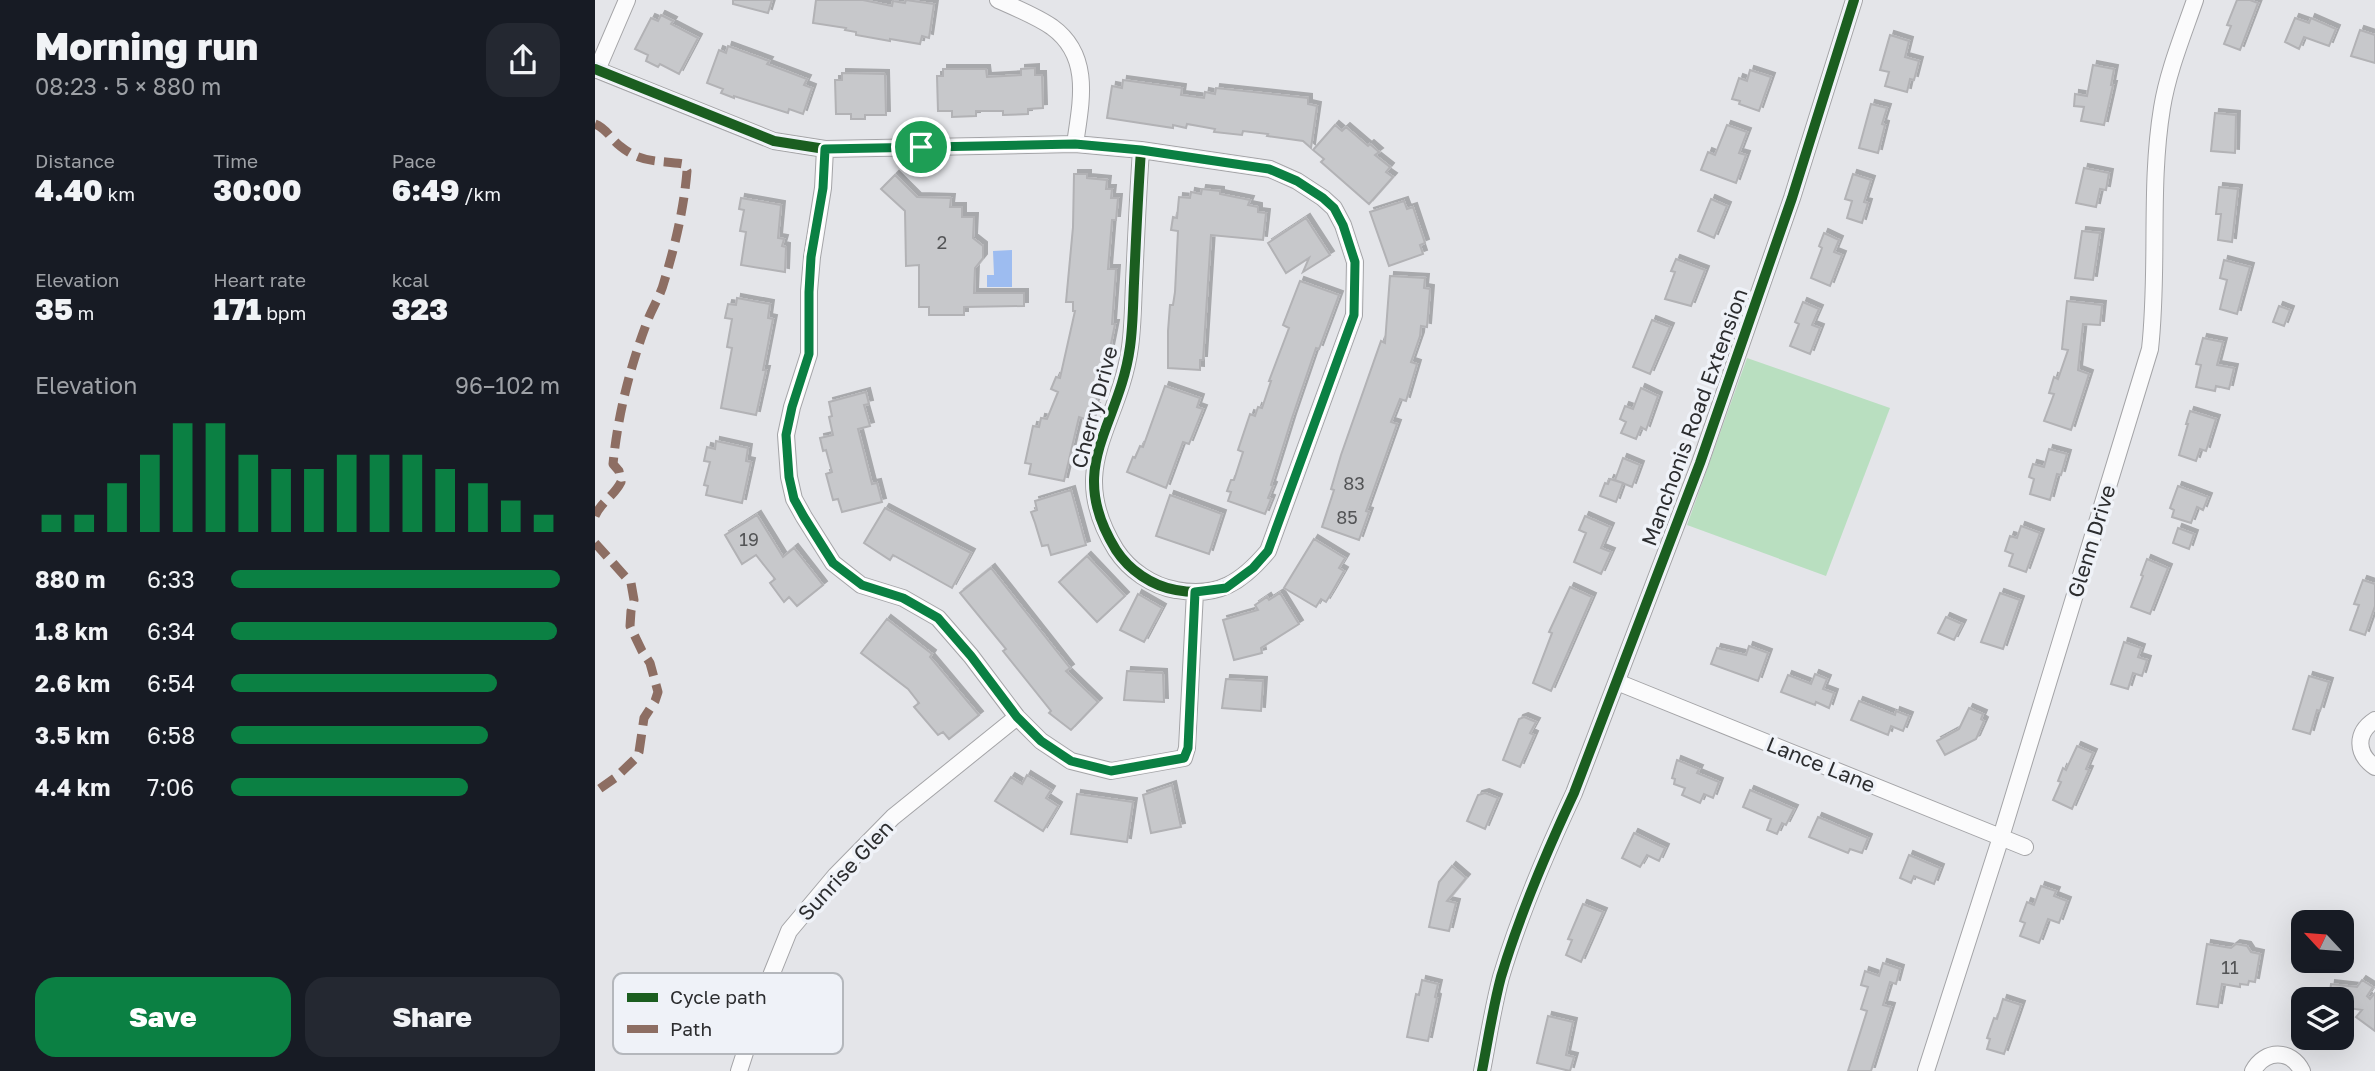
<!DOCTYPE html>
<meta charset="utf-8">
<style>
:root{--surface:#171b24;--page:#242831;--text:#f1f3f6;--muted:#9ea1a6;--accent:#0b8043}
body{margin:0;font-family:"Golos Text",sans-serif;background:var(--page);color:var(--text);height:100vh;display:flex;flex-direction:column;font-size:26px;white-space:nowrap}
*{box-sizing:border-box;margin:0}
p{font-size:23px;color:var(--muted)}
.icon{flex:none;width:38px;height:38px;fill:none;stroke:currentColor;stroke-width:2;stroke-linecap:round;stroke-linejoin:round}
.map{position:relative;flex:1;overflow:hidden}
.drawer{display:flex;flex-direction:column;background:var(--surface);width:595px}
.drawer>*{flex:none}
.needle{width:46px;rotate:296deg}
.controls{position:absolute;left:1696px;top:910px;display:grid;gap:14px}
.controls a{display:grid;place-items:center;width:63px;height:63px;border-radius:14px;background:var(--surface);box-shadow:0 7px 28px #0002;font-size:35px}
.pin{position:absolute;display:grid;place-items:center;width:60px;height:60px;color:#fff;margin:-30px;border:4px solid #fff;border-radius:50%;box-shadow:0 2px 7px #0007}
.round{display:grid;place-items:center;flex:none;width:74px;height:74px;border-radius:21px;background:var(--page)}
.summary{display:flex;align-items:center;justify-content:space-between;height:119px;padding:0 35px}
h1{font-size:38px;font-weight:800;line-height:52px}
.stats{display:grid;grid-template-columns:repeat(3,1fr);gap:10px;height:119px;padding:7px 35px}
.stats div{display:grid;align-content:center}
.stats b{font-size:30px;font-weight:800}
.stats small{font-size:19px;font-weight:400}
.stats p{font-size:19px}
.chart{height:196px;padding:14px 35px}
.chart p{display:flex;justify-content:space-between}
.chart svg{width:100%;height:126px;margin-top:7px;stroke:var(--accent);stroke-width:6}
.button{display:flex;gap:14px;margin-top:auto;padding:14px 35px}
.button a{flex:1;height:80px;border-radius:21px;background:var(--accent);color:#fff;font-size:28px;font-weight:800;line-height:80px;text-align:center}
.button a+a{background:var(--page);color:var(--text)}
ul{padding:0 35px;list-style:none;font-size:23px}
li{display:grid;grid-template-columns:112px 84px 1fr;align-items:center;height:52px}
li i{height:18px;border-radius:9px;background:var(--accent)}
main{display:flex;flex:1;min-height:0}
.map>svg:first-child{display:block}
.green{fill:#b9dfc0}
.water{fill:#9dbcf0}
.building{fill:#c7c8cb;stroke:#b2b2b5;stroke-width:2;filter:url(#shadow)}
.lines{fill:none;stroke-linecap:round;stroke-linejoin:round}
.minor-casing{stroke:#a4a4a7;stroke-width:18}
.minor{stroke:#fbfbfc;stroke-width:16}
.quiet{stroke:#8d6e63;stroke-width:9;stroke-dasharray:18 9;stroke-linecap:butt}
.cycleway-casing{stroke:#eff2f8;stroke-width:15}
.cycleway{stroke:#1b5e20;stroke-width:10}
.route-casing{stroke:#fff;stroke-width:14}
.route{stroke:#0b8043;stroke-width:9}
.labels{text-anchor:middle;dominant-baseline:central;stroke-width:7;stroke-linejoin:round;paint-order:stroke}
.number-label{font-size:18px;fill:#535456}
.street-label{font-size:21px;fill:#2c2d2f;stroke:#eff2f8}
.key{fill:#eff2f8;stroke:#b4b7bc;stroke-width:2}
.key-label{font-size:19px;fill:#2c2d2f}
</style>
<main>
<section class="drawer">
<div class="summary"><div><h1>Morning run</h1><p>08:23 · 5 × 880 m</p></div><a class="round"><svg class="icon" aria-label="share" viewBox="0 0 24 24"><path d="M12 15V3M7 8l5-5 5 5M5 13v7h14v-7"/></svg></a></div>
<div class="stats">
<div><p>Distance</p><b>4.40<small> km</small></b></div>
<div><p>Time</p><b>30:00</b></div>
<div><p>Pace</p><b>6:49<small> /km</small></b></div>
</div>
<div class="stats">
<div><p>Elevation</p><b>35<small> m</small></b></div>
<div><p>Heart rate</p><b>171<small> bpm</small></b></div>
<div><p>kcal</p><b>323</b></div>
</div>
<div class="chart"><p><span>Elevation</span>96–102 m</p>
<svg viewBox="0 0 160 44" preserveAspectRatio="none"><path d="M5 44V38M15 44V38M25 44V27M35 44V17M45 44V6M55 44V6M65 44V17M75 44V22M85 44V22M95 44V17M105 44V17M115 44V17M125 44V22M135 44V27M145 44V33M155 44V38"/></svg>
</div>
<ul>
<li><b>880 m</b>6:33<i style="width:100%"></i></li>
<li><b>1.8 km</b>6:34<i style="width:99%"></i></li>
<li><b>2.6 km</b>6:54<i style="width:81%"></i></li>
<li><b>3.5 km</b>6:58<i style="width:78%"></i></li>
<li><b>4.4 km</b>7:06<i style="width:72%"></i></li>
</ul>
<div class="button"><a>Save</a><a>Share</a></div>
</section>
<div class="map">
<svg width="1780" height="1071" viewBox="0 0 1780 1071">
<defs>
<filter id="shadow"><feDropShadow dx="4" dy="-4" stdDeviation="0" flood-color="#0004"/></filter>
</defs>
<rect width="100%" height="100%" fill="#e4e5e9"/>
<path class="green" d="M1152,358L1295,408L1231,576L1092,525Z"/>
<path class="water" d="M417,250V287H392V275H399L398,251Z"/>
<path class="building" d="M138,0H177L173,13L138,4Z
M221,0H268L297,6L298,1L310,3L311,0L339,4L334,38L327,36L325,44L295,39V41L261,35V32L250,30L251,28L218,23Z
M1642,0H1655L1663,3L1645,50L1629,44L1636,26L1632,25Z
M66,15L78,21L76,24L103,38L84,74L65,64L63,67L51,61L53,55L40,49L56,18L63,21Z
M1700,18L1714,23L1716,18L1741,29L1734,46L1709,37L1704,49L1690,42Z
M1765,30L1780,35V63L1756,56Z
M1295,35L1314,41L1310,57L1324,61L1319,80L1315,79L1312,92L1290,86L1294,72L1285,70Z
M133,46L174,61L172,64L212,79L209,85L217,88L208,114L194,109L193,113L139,96V98L126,93L128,89L112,83L124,50L131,53Z
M1498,65L1519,69L1516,85H1518L1509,125L1486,121L1489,107L1479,106L1480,94L1492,96Z
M440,68V75H447L448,108L433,109V114L408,115V111H381V116L357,117V111H343L342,76H348V69H391L392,77L426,75V69Z
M1155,70L1176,77L1164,111L1144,104L1145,101L1137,99L1144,78L1152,81Z
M247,73L290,74L291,115H270V119H256V114H241L240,80H247Z
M528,80L587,88L586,95L609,98L610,92L620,94L621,88L713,98V104L722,106L716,148L708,141L672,136L673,134L648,131L647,135L619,132L620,129L592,124L591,128L578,125V128L512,118L517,86L527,88Z
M1276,104L1292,108L1287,124L1290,125L1283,153L1264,148Z
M1620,113L1641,115L1640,153L1616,151Z
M740,125L747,131L751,127L773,146L775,144L784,152L780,155L795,167L791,172L798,177L774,204L726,162L729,159L718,150Z
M1132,125L1152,132L1144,153L1151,155L1141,183L1106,170L1113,152L1120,155Z
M1489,168L1514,173L1511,190L1505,189L1501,207L1481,203Z
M479,174H492V178L512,180L511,189H517L516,198H523L521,220H517L513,269H521L517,324H520L512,364H510H512L508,383L499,406L501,407L496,421L484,417L469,481L434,474L436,464L430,463L438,426L444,427L446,418L452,419L463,392L456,389L461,377L465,378L480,311H478V302H471L478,227Z
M1258,174L1276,180L1269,202L1273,203L1267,223L1252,218L1257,201L1250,199Z
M300,175L322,197L356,198L355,207H367V217H379L378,238L388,246V258L380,268L379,293H429V306L369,307V315H334V307H324V265L311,266L310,211L286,189Z
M1624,187L1643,189L1637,242L1623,240L1626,214H1621Z
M607,189L625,191V194L655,200L653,205L663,207V212L671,213L668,240L616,235L608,360H605V370L573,368V331L575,305H578L580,292L583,231L576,230L578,217L582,218L584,197L595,198L596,192L606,194Z
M146,198L186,205L183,238L189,239L187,246L191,247L190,272L146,265L151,232L145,231L149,210L144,209Z
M1116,199L1132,206L1119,238L1103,231Z
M809,201L812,209L818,207L830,243L825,245L828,254L794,266L775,212Z
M711,218L735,255L708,272L714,258L691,273L673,243Z
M1487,231L1505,233L1498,280L1480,278Z
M1229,233L1244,240L1239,252L1247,255L1235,286L1216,278L1227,248L1224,246Z
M1081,259L1110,270L1096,306L1070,299L1080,272L1076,271Z
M1629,260L1655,267L1642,314L1625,309L1632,280L1625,278Z
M795,276L830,278L829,288L835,289L832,327L826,326L825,336L816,362L822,364L811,401L805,399L796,422L802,424L771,511L774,512L764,540L727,527L739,490L736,489L746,455L786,341L790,343Z
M705,281L744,295L724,349L721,348L697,418L676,485L678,486L673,498L676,499L670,514L633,501L636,492L632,491L636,480H639L648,452L643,450L655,414L660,416L663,407L667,408L676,381H674L694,328L688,325Z
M142,298L175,304L173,318L178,319L168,370H171L161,415L126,408L137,348L132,347L137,319L130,318L133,304L141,305Z
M1472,301L1507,305L1505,325L1488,324L1483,370L1494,374L1476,430L1449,421L1459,394L1454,393L1459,377L1463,379L1473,350L1467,349Z
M1208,302L1224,309L1217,325L1225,328L1215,354L1195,346L1204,324L1200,322Z
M1684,306L1695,310L1689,326L1678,322Z
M1057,320L1075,327L1055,374L1038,367Z
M1608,338L1628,342L1622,365L1639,368L1634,389L1621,386L1620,391L1601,387L1606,365L1601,364Z
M570,386L605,398L602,407L608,409L594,444L588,442L571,488L532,472L538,457L540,458L545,446L548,447Z
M1046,388L1063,396L1051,430L1046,427L1041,439L1026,433L1031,422L1025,419L1030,406L1038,409Z
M271,392L274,404L269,405L275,426L263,429L277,484L282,483L287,502L247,512L243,499L238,500L231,474L237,472L231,450L228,451L225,438L238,435L234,417L237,416L234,402Z
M1595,411L1621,419L1611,451L1605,449L1601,461L1584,455L1593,424H1591Z
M121,441L153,448L151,461L156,462L147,503L111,495L113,486L109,485L115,462L109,461L112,447L120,449Z
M1454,449L1472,454L1466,475L1462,474L1455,500L1435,494L1439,479L1434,477L1438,464L1449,467Z
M1028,458L1045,465L1037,487L1020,480Z
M1015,479L1028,483L1021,502L1005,496L1010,483L1013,484Z
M1583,486L1613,497L1608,510L1602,507L1596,523L1577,517L1579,510L1575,508Z
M476,490L491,545L456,555L453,545L447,546L440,523L436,512L442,510L440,501Z
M575,495L627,514L614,554L561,536Z
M290,508L376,553L357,588L298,555L295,560L269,543Z
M162,515L188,557L199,548L228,585L202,606L194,597L189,602L175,583L180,579L161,555L147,564L130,535Z
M990,516L1015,527L1006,548L1016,552L1006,574L979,562L991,533L984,530Z
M1426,526L1445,533L1431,572L1414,566L1418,554L1410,551L1415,536L1422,538Z
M1583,528L1599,534L1594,549L1578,543Z
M719,539L750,558L744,568L749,571L737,592L731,602L726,599L721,607L689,588Z
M492,556L530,596L502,622L464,582Z
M1552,559L1573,568L1555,614L1536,607L1548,576L1546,575Z
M396,568L475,668L471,671L503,702L476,730L454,713L456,711L408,651L411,649L365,593Z
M1768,580L1780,584V606L1770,635L1755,630L1764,605L1759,604Z
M975,587L997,597L956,691L938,683L957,633L954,632Z
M685,593L704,624L666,648L667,653L639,660L628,620L663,610L660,605L672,597L674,600Z
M1405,593L1425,600L1408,649L1386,642Z
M543,594L567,608L549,642L525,630Z
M1351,617L1367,624L1359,640L1343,633Z
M292,619L337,654L335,657L384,715L354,739L348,732L343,735L319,707L324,703L313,689L266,653Z
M1529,642L1546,648L1543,657L1552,660L1547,676L1538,673L1533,689L1516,684Z
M1154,646L1173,653L1163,681L1116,664L1122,648L1151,655Z
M532,671L568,673L569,702L529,700Z
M1220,674L1232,679L1228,689L1239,693L1234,708L1221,702L1220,705L1186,692L1193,675L1216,684Z
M1714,676L1734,682L1725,711L1722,710L1715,734L1698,729Z
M631,679L668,681L666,711L627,708Z
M1264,701L1300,715L1301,711L1314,716L1308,731L1296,726L1293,735L1256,720Z
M1374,708L1388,714L1386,719L1389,721L1381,739L1350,755L1342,741L1364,729Z
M929,717L941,722L935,733L939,735L925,767L908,760L924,719Z
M1482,746L1498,753L1491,769L1494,770L1477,809L1458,800L1466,782L1463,781L1468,768L1471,770Z
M1082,760L1104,769L1102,773L1124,782L1118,798L1109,794L1105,803L1087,795L1090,788L1079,784L1080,779L1077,778Z
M432,775L456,790L451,798L463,806L448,831L400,801L416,777L427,784Z
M577,785L586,827L556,833L548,795Z
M1155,790L1199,809L1191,825L1187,823L1182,834L1172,830L1176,819L1148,807Z
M890,793L903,798L890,829L872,821L883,795Z
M482,794L538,802L532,842L476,834Z
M1223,817L1273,838L1267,853L1255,849L1253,853L1214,837Z
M1039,833L1070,848L1064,861L1052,855L1045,867L1027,858Z
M1314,855L1345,868L1339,884L1319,876L1316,883L1305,878Z
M857,866L871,878L852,901L861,903L854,931L834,927L844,882Z
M1446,886L1461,891L1459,896L1472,901L1464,923L1453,919L1444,943L1425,936L1430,923L1425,921L1432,902L1439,905Z
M988,904L1008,912L986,962L971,955L977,940L973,939Z
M1612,944L1636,948L1641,944L1652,946L1656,952L1665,954L1660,982L1654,981L1653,985L1645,984V987L1627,984L1623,1007L1602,1004Z
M1288,963L1305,969L1301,984L1295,982L1288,1005L1296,1007L1276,1071H1253L1272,1011L1266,1009L1273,987L1266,985L1270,971L1284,976Z
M827,980L843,984L840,997L842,998L833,1041L812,1037L821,994L824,995Z
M1767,980L1778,987L1772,996L1775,999L1780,993V1031L1761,1017L1767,1010L1746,1007V999H1734L1736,984L1762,987Z
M1408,999L1426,1005L1409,1054L1392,1049L1395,1039L1392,1038L1399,1018L1402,1019Z
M953,1016L978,1022L971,1055L979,1057L975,1071L942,1063Z"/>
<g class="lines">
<defs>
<path id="minor" d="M403,0C421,8 441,16 457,27C497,56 486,102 480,144
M0,69L179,141L230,149L480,144L546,150L675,169L702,181L728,198L739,208L748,225L760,262L759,315L673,551C647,582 623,598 581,590C557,586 534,570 521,550C469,466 524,428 535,347C538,326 538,304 539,283C541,238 543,194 546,150
M2,70L32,0
M230,149L228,188L217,257L214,291V354L197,407L191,435L194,477L199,499L209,517L238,563L266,585L308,598L343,618L376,656L422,717L446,741L476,761L516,771L589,758L592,748L600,592
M1022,682L1430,847
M1780,720C1760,733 1761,754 1780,767
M144,1071L171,988L194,931L241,875L298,817L422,717
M887,1071C893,1040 898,1007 906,977C925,913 951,853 979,793L1105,463L1197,198L1259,0
M1331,1071L1406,837L1555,349C1564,269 1554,187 1567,108C1573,71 1588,35 1600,0
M1658,1071C1670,1049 1696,1049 1707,1071"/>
</defs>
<use href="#minor" class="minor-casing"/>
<use href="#minor" class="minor"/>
<path class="quiet" d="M0,124C11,128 16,139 25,146C47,164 64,160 88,164L92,171C89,208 80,246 69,282C66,294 59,305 54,317C36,363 23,413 18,464L24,471L26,482C19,496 6,502 0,516
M0,543L36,583L39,600L36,611L35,626L47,651L55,663L63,692L60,701L49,718L44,752L40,759L20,778L0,792"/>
<defs>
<path id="cycleway" d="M0,69L179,141L230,149L480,144L546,150L675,169L702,181L728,198L739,208L748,225L760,262L759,315L673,551C647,582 623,598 581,590C557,586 534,570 521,550C469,466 524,428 535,347C538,326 538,304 539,283C541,238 543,194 546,150
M887,1071C893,1040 898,1007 906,977C925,913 951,853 979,793L1105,463L1197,198L1259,0"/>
</defs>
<use href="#cycleway" class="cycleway-casing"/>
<use href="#cycleway" class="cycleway"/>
</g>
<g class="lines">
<defs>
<path id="route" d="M480,144L546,150L674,169L702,181L728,198L739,208L748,225L760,262L759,315L673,551L658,568L631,588L600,592L593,748L589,758L516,771L476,761L446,741L422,717L376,656L343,618L308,598L267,585L238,563L209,517L199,499L194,477L191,435L197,407L214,354V292L216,257L228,188L230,149Z"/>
</defs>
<use href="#route" class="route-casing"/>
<use href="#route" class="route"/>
</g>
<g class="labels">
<g class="number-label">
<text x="347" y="242">2</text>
<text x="759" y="483">83</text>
<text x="752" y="517">85</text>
<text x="154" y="539">19</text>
<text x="1635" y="967">11</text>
</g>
<g class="street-label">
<text transform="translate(499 407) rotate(-75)">Cherry Drive</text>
<text transform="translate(1099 417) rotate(-70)">Manchonis Road Extension</text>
<text transform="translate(1496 541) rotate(-73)">Glenn Drive</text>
<text transform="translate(1226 764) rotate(22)">Lance Lane</text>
<text transform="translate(250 870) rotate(-47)">Sunrise Glen</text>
</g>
</g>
<rect x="18" y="973" width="230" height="81" rx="10" class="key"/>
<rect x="32" y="993" width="31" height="9" fill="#1b5e20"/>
<rect x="32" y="1025" width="31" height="8" fill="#8d6e63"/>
<g class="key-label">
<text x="75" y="1004">Cycle path</text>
<text x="75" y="1036">Path</text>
</g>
</svg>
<div class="controls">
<a><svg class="needle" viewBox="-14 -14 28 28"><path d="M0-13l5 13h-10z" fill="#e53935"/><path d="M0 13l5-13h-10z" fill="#9ea1a6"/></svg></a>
<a><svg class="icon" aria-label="layers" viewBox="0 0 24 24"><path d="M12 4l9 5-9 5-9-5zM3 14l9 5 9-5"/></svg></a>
</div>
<div class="pin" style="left:326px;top:147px;background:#1e9e55"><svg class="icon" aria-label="arrive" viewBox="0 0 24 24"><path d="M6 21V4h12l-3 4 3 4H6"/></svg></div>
</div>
</main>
